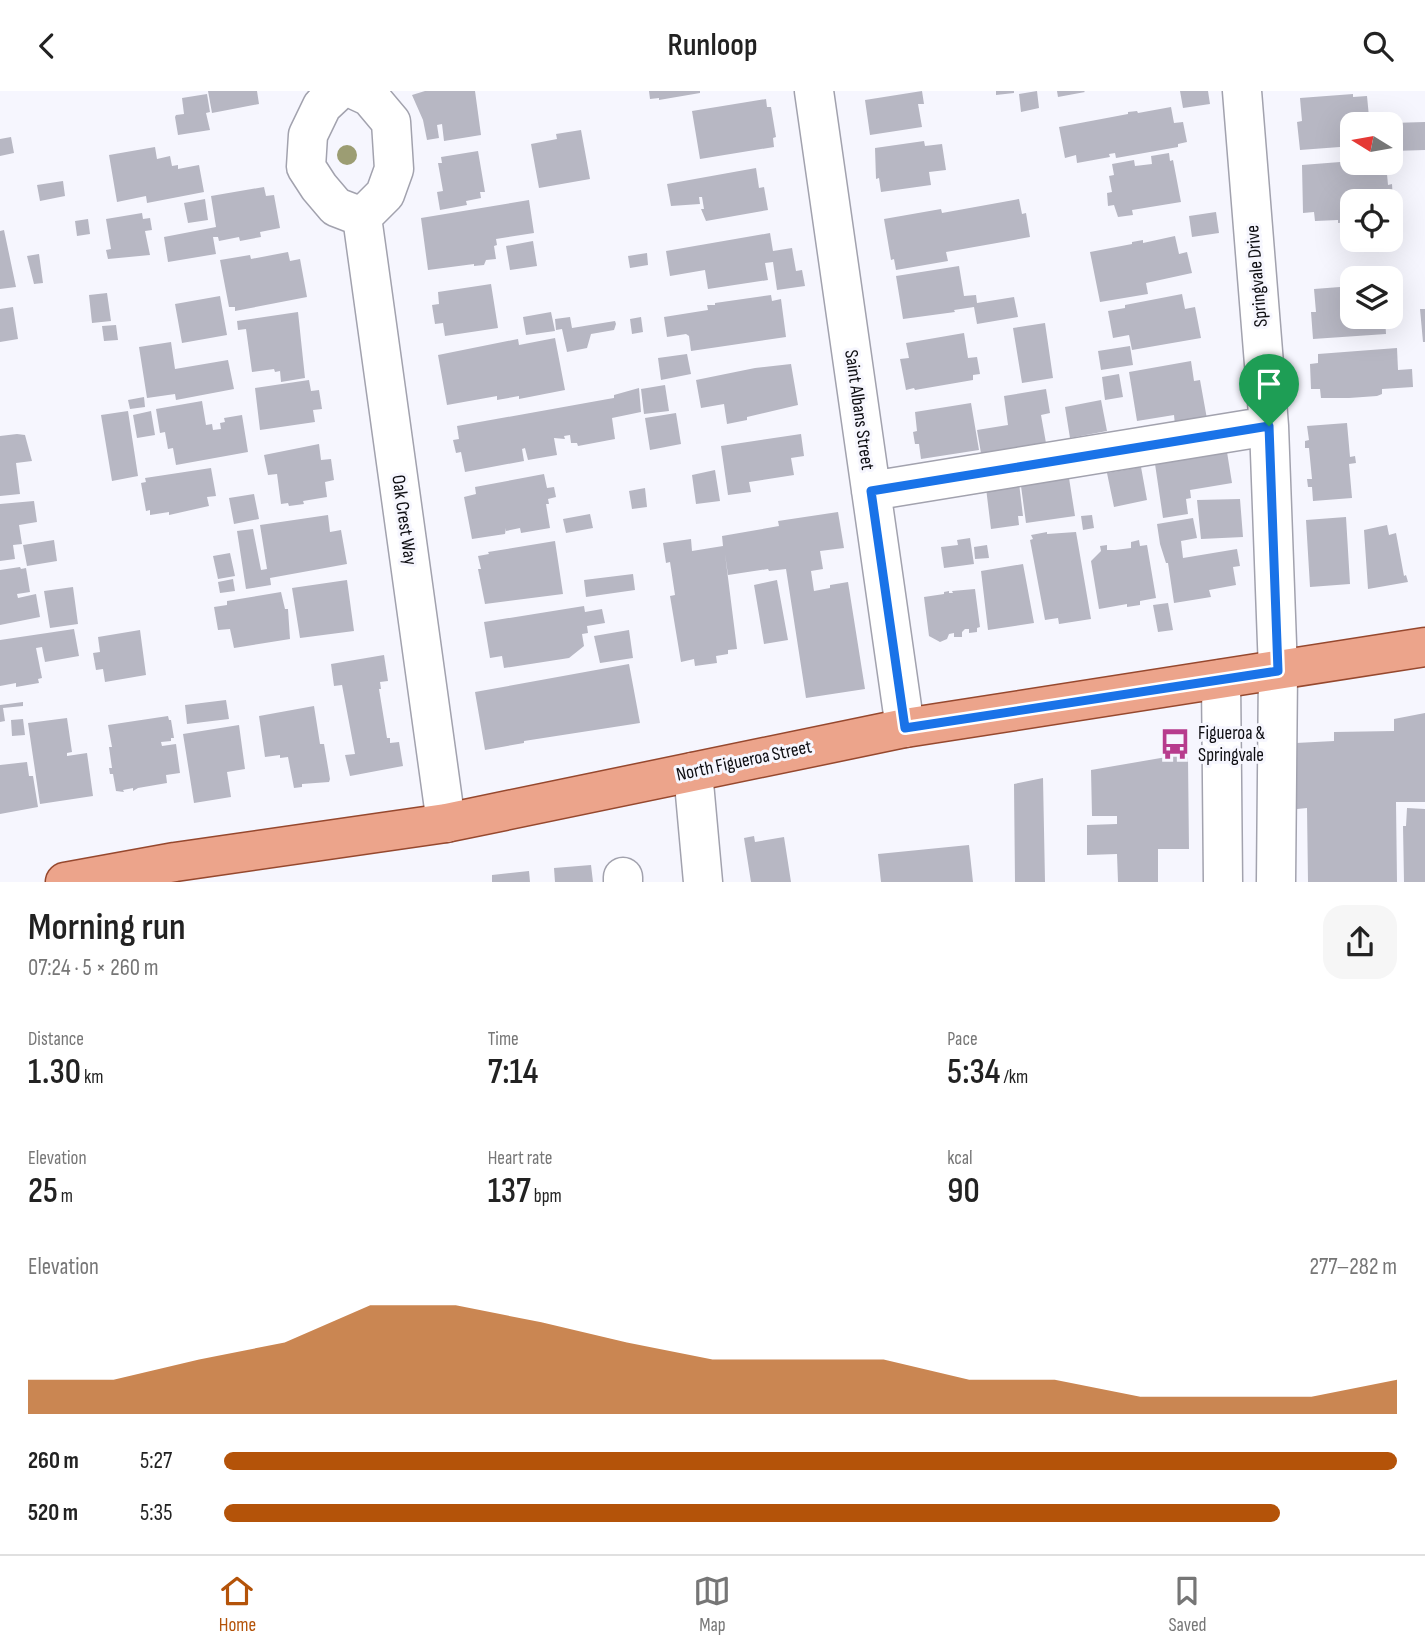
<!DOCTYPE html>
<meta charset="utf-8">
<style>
:root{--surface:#fff;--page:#f6f6f6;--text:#222;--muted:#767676;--line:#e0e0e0;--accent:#b45309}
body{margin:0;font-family:"Sofia Sans Condensed",sans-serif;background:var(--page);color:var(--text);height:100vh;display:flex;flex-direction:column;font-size:26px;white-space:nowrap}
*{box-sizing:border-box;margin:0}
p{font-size:23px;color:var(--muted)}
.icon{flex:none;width:38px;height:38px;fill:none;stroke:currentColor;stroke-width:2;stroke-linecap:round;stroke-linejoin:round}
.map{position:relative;height:791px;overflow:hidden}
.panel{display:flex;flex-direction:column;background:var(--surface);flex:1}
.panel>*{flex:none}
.needle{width:46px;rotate:281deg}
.tools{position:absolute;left:1340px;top:21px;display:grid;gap:14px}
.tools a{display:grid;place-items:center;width:63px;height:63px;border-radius:14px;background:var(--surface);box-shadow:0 7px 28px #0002;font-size:35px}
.pin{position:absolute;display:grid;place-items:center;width:60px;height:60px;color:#fff;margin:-72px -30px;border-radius:50% 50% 50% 0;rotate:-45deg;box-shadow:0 0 7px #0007}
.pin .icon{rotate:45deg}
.round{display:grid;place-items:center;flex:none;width:74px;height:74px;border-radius:21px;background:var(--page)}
.head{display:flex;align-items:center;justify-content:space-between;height:119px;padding:0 28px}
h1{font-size:38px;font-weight:600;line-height:52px}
.metrics{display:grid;grid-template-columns:repeat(3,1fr);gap:10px;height:119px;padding:7px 28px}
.metrics div{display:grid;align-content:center}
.metrics b{font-size:35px;font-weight:600}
.metrics small{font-size:19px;font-weight:400}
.metrics p{font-size:19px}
.chart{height:196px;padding:14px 28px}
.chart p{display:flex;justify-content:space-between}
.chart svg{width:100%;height:126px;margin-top:7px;fill:var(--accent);opacity:.7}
ul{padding:0 28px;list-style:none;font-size:23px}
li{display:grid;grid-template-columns:112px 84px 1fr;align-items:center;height:52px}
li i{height:18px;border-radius:9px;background:var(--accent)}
header{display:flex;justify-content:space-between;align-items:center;height:91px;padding:0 28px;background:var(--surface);font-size:32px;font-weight:600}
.menu{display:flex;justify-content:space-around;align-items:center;height:98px;border-top:2px solid var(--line);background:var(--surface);font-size:19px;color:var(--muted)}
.menu a{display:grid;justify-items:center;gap:4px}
.menu .selected{color:var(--accent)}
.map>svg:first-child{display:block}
.building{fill:#b7b7c3}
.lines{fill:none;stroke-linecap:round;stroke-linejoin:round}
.minor-casing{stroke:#a2a2ae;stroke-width:41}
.major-casing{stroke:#96482e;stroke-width:41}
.minor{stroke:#fff;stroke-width:38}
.major{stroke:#eca48b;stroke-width:38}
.tree{fill:#9c9d73}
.route-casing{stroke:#fff;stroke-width:14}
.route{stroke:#1a73e8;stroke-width:9}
.labels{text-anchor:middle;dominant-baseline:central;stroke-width:6;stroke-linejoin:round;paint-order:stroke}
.street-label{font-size:19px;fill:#0d0d11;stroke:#f6f6fe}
.poi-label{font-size:19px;fill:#0d0d11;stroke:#f6f6fe;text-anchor:start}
</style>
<header><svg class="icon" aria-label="back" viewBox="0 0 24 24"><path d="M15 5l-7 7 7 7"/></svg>Runloop<svg class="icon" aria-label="search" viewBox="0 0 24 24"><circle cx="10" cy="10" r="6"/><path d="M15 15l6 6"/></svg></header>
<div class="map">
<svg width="1425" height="791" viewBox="0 0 1425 791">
<rect width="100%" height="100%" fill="#f6f6fe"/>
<path class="building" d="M208,0H257L259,13L212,22Z
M425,0H475L481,44L444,50L442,33L437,34L439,47L427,49L423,29L412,4Z
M649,0H700V2L659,9V7L650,8Z
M922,0L924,13H918L922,36L870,44L865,9Z
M996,0H1014V2L996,4Z
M1037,0L1039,17L1021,21L1019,3Z
M1057,0H1084L1085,1L1058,6Z
M1180,0H1208L1210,13L1183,17Z
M207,3L210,21L206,22L210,39L178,44L175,26L176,24L184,23L182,7Z
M1353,3V6L1367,5L1369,26H1374V33H1353V55L1300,59L1297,31L1302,30L1300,7Z
M766,8L767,16H771L776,46L773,47L774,56L700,68L692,20Z
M1171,16L1174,32L1183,31L1187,51L1178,53V56L1116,67L1115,62L1109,63L1110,66L1077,72L1076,64L1065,67L1059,36L1128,23V21L1137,20L1138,22Z
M1425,31V59L1393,60L1392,32Z
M581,39L590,88L539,97L531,53L557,48L556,43Z
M11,46L14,62L0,65V48Z
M924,50L925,55L942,53L946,79L929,81L931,94L881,101L879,87L876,88L875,57Z
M155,56L157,68L170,65L172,75L178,74V78L199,74L204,101L147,112L146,105L117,111L109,64Z
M478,60L485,101H480L481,107L466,110L467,114L440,119L437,101L443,100L438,72H442L441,66Z
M1169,62L1170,70L1173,69L1181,111L1132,119L1133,124L1118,126L1114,114L1108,115L1107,102L1112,101L1109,85L1114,84L1112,73L1134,69L1135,75L1152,73L1151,65Z
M1353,70L1386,72L1388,94L1392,93L1393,110H1353V131L1338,132V129L1315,130L1314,121L1303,122L1302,74Z
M756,77L759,97L764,96L768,119L706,130L701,118H704L702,106H699L700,113L671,115L667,93Z
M63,90L65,105L40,110L37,94Z
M264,96L266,105L274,104L280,137L260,141L261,146L240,150L239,146L219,150L218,146H213L216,163L168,171L164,146L216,136L211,105Z
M205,108L208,129L188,132L184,112Z
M1019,108L1022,123L1026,122L1030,146L946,161L948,170L896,179L894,168L891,169L884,128L941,118L942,122Z
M529,109L534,142L496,148L497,154L494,155L496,168L486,169L484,174L474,175V173L428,179L421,127Z
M1216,121L1219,142L1192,146L1189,125Z
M142,122L143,128L150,127L152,139L145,140L150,164L108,168L106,159L111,158L106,128Z
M88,128L90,143L77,145L75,130Z
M4,139L16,196L0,198V140Z
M770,142L773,160L792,157L796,180L802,179L805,195L777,199L773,171L765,172L768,189L708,198L705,179L670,185L666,160Z
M1175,145L1179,163L1187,161L1192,182L1146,192L1148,203L1100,211L1090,161L1132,153V151L1143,149V152Z
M533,150L537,175L510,179L506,155Z
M288,161L290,170L300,168L307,206L235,220V216H229L220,169L250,164L251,168Z
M647,162L648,174L630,177L628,165Z
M39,163L43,192L34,193L27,165Z
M959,175L964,205L976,204L977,212L1014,206L1018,226L977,233L974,216L954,219L955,221L903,228L896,185Z
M491,193L498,237L445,245L443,232L435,233L432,214L439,213L438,201Z
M1353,195V226H1385L1386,243L1313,248L1311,221H1316L1314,198Z
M107,202L111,230L92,232L89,204Z
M1182,203L1185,218L1195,216L1201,247L1132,259L1129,244L1113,247L1108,220L1125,217V214Z
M771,204L772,210L781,208L786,246L691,260L689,245L686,243L667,246L664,226L708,219L707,214H715V212Z
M220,205L227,244L182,252L175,213Z
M13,216L18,248L0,251V218Z
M1420,218H1425V251H1423Z
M298,221L305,287L281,291L280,280L275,281L274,278L252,281L246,238L238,239L237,230Z
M551,221L555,240L526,244L523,226Z
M570,226L572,237L615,230L616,233L614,239L591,243L587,257L567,261L562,238L556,239L555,228Z
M641,226L643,241L632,243L630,228Z
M1045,232L1053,287L1022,292L1013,237Z
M116,234L118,249L104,250L102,235Z
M964,242L968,267L977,266L980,283L973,284V289L915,299L914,297L906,299L900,268L909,267L906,252Z
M555,247L565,299L519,308V305L497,309V305L447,314L438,264L518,248L519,254Z
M171,251L175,278L228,269L234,298L176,309L175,303L147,307L139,256Z
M1130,255L1133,274L1101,279L1098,260Z
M1397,257L1398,279L1412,278L1413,296L1382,298V303L1377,305L1349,307H1321L1320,298H1311L1310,273L1318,272V263Z
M687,263L691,283L661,289L658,267Z
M1191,270L1194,290L1200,289L1207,328L1175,334L1174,324L1137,330L1129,281Z
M791,273L798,314L747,326V329L727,333L724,313L701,317L696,289L755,277Z
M1119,283L1123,306L1105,309L1102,286Z
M309,289L311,300L319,299L322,318L313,319L315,331L260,339L255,297Z
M665,294L669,320L644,323L641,298Z
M639,297L641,321L612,327L615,348L578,355L577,352H571L570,344L564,345L565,348L554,347L557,364L528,369L525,357L522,358L524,370L465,381L461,361L456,362L453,349L459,348L457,335L608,308L614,307V304Z
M1046,298L1050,322L1041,324L1046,352L1038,353L1039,359L1026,361L1025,355L1012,357L1013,363L982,368L977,339L1008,334L1004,305Z
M144,306L145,316L130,318L128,309Z
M1101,309L1107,340L1070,347L1065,316Z
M202,310L206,334L212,333L213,339L221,338L220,332L225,331L224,327L242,324L248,361L176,374L173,357L168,358L165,341L160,342L156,318Z
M971,312L979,359L921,368L919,353H915L913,341L917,340L915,321Z
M128,320L138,385L112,390L101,324Z
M151,320L155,344L137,347L133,324Z
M676,322L681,353L650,359L645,327Z
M1347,332L1350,366L1355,365L1356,372L1349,373L1352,407L1313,410L1312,396H1308L1307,388H1312L1309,357H1305V350L1309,349L1307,335Z
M17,343L25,344L32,370L16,372L20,403L0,405V345Z
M801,343L804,365L791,367L794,384L749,391L751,401L728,404L721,355Z
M319,353L321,369L331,368L334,389L325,391L327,406L303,410L304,413L289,415L288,412L281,413L277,383L268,384L264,364Z
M1227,361L1232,392L1190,399L1191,407L1186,408L1188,423L1163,427L1155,373Z
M1141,376L1147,409L1114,416L1107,382Z
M211,377L216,405L207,406L209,415L169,424V421L150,424V419L146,420L141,392L146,391L145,387Z
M715,379L720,410L696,413L692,384Z
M544,383L547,397L554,396L556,406L548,408L549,413H546L550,437L521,442L520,437L506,440V437L505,443L472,448L464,406L476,403L475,396Z
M1069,387L1075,425L1026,432L1021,395Z
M1019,392L1023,425H1018L1019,434L991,438L986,397Z
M645,397L647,416L632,418L629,400Z
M254,403L259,428L234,433L229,407Z
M1240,408L1243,446L1201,448L1197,409Z
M34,410L37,431L19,434L22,453L13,454L15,468L0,470V413Z
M838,421L844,457L820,460L823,478L811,480L814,500L830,497V494L848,491L865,598L806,607L786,478L769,480L768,478L728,484L725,463L737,558L728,559V563L716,565L717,572L695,575L694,568L681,571L670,505L675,504L670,471L666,472L663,452L691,448L692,460L723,455L722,445L779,435L778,430Z
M590,423L593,437L566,442L563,428Z
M328,424L330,441L341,439L347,473L270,487L271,494L246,498L237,440L253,438L261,479L267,478L260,434Z
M1092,424L1094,437L1083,439L1081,425Z
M1346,426L1350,493L1310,496L1306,429Z
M1193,427L1197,447L1181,450L1183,467L1237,458L1240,475L1233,476L1236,494L1209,499L1211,506L1174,512L1168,472H1166L1160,453L1157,433Z
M1387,434L1389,444L1396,442L1404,485L1406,484L1408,491L1368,498L1364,439Z
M1047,441V443L1076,441L1091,528L1059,533L1058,527L1045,529L1030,449L1033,448L1031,444Z
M970,447L974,473L944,477L941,456L958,454L957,449Z
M54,449L57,470L27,475L23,454Z
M1139,449L1140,455L1147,454L1156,507L1140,510V514L1127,516V513L1099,518L1091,470L1101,460L1100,455L1107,454V459H1115L1131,457V451Z
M555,450L563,503L485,513L478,478H481L478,465L489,463L488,461Z
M987,454L989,467L975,468L974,456Z
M230,462L235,485L218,488L213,465Z
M1023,473L1034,532L988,539L981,480Z
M20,476L21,478L26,477L30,501L17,503L18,507L36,503L40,526L0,534V479Z
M633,483L635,499L586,506L584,489Z
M233,488L235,500L220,502L218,491Z
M347,489L354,540L300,547L292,497Z
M777,489L788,549L764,553L754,494Z
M73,496L78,533L50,537L44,500Z
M975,498L980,536L977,537V541L969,542V538H965L962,541V546H954V542L949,543L947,548L940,551L929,545L924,506L944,503V501L949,500V502H953L952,500Z
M281,501L285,518H288L290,548L234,557L230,538L218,539L214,516L227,514V510Z
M1168,512L1173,539L1158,541L1153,514Z
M584,515L585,521L602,518L605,532L587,535L588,542L582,543L584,555L569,567L504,577L502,565L490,567L484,531Z
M74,538L79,565L45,571L42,556L36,557L42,587L38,588L39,592L16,596V592L0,595V549Z
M140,539L146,584L105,591L103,578L96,579L93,562L100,561L98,546Z
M629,539L633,567L600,572L594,545Z
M384,564L388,590L380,591L381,598H379L387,647H390V652L399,651L403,675L350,685L345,664L355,663L342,594L334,595L331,573Z
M629,573L640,632L524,650V652L485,659L475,601Z
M226,609L229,628L187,633L185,614Z
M23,611V615L3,617L5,630L0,631V614Z
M314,615L320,653H324L330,688L329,691L302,693V696L294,697L288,666L280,667V664L265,666L259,625Z
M1425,622V711H1396L1397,791H1308L1307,717L1297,718L1296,652L1334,650V641L1394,640V628Z
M168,625L169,629H171L174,647H171V650L161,651L162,655L176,653L180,682L166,684L167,692L138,697L133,700V697L123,699L124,701L116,700L113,683H110L109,677H112L109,656H112L108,634Z
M67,627L72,661L67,662V665L87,662L93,705L40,713L28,632Z
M23,628L25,644L12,645L11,629Z
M239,634L245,678L227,681L231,706L194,712L183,643Z
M1184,663L1188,667L1189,758H1158V791H1118L1117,763L1087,764V734L1117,733V725H1092L1091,679Z
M27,671L29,685H33L38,716L0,723V674Z
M1043,687L1045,791H1015L1014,693Z
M1407,717L1425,718V791H1404L1403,735H1406Z
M754,745L755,751L784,746L791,791H751L744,747Z
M969,754L973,791H881L878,763Z
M591,774L593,791H555L554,777Z
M529,780L530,791H492V784Z"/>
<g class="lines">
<defs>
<path id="minor" d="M338,0L322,15L308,44L306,76L319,96L336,116L362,126
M357,0L370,6L391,31L394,78L385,103L362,126
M814,0L905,637
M1242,0L1269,335L1278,580L1276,791
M362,126L446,732
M871,400L1269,335
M1221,588L1223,791
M693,681L703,791
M623,786V791"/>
<path id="major" d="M65,791L175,771L446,732L905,637L1425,556"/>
</defs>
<use href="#minor" class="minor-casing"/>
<use href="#major" class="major-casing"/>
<use href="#minor" class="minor"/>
<use href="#major" class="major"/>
</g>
<circle class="tree" cx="347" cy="64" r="10"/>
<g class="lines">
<defs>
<path id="route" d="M1269,335L1278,580L905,637L871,400Z"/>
</defs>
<use href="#route" class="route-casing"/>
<use href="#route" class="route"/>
</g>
<defs>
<symbol id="bus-bare" viewBox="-9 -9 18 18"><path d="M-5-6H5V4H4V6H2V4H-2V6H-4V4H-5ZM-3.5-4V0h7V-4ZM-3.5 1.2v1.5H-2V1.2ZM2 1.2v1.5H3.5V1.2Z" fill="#b73c8d" stroke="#f6f6fe" stroke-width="2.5" paint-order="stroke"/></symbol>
</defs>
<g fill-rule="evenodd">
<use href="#bus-bare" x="1153" y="631" width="44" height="44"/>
</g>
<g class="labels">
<g class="street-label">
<text transform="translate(1257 185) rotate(-95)">Springvale Drive</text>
<text transform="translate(859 319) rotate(82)">Saint Albans Street</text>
<text transform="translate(404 429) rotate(82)">Oak Crest Way</text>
<text transform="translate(744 670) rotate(-12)">North Figueroa Street</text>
</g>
<g class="poi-label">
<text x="1198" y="642">Figueroa &amp;<tspan x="1198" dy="22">Springvale</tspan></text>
</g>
</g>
</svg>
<div class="tools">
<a><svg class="needle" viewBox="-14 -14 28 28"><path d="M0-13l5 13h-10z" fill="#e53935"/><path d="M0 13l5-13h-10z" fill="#767676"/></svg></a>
<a><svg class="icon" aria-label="locate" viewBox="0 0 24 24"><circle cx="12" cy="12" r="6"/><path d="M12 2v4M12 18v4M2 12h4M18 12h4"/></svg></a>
<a><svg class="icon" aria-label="layers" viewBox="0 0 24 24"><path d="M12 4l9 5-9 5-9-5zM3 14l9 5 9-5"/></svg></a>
</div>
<div class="pin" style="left:1269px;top:335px;background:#1e9e55"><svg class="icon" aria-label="arrive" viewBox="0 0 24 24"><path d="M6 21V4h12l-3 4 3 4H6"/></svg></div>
</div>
<section class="panel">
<div class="head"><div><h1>Morning run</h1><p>07:24 · 5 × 260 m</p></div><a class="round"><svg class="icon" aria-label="share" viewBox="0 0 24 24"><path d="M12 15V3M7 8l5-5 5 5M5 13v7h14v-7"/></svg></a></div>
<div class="metrics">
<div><p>Distance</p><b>1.30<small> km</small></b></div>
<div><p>Time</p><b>7:14</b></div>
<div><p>Pace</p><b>5:34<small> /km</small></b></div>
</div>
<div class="metrics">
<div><p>Elevation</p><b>25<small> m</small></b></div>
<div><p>Heart rate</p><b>137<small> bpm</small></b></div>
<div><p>kcal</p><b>90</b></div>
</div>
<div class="chart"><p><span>Elevation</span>277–282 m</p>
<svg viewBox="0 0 160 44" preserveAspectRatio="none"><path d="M0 44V32L10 32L20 25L30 19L40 6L50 6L60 12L70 19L80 25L90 25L100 25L110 32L120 32L130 38L140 38L150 38L160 32V44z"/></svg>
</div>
<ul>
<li><b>260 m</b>5:27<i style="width:100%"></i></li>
<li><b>520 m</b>5:35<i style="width:90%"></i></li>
</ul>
</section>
<nav class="menu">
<a class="selected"><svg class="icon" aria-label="home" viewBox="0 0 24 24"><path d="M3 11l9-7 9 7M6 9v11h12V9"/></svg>Home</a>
<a><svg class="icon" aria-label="map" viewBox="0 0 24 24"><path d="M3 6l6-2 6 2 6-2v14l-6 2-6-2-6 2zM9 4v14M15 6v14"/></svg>Map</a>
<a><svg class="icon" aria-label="saved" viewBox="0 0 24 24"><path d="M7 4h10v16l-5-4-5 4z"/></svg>Saved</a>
</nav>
